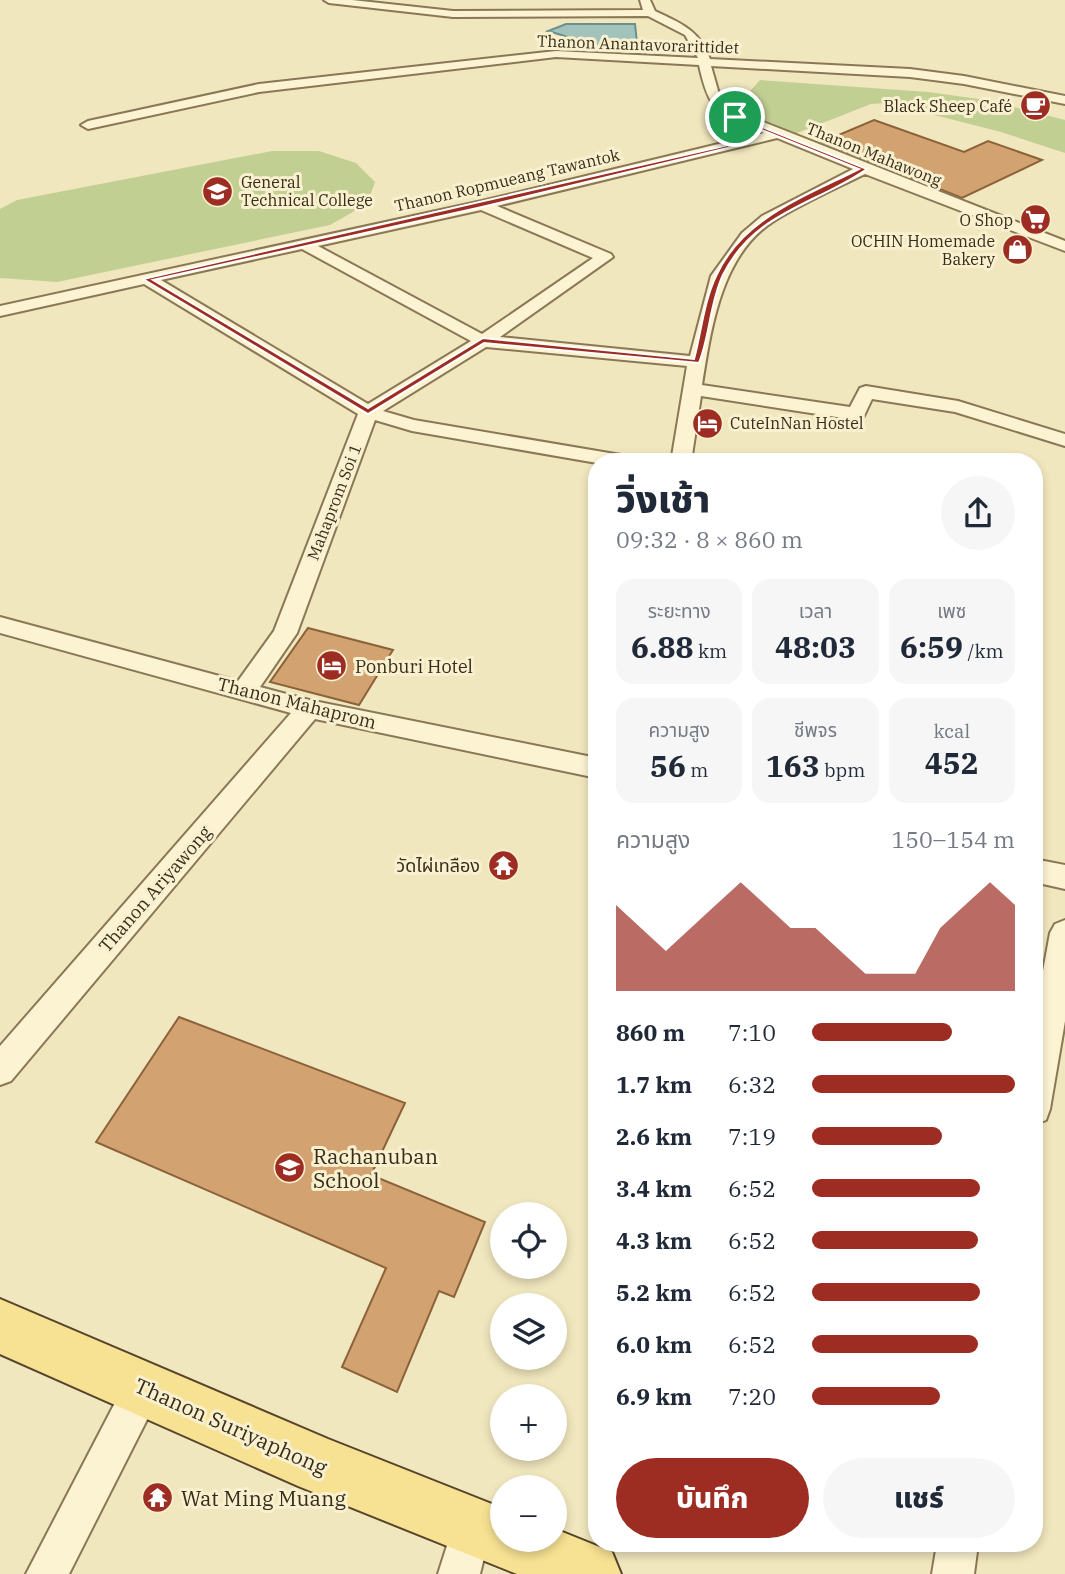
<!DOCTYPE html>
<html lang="th">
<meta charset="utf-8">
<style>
:root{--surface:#fff;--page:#f6f6f7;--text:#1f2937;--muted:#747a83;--accent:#9d2d22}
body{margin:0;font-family:"IBM Plex Serif","Noto Sans Thai",serif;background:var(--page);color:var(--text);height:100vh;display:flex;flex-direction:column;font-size:26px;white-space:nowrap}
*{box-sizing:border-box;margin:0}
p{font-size:23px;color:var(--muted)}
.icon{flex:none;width:38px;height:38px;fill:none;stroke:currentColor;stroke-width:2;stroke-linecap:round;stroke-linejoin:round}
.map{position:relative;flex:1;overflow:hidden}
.side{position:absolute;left:588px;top:453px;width:455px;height:1099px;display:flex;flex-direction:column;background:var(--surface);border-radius:28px;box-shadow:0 4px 10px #0003}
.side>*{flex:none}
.tools{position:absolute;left:490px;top:1202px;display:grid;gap:14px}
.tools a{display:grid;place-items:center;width:77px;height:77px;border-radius:50%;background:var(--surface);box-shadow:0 4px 10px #0003;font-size:35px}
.pin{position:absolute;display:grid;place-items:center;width:60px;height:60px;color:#fff;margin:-30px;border:4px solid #fff;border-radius:50%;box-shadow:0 2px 7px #0007}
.round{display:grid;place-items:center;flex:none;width:74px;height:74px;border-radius:37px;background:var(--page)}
.overview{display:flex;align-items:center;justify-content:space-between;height:119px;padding:0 28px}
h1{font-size:38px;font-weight:800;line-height:52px}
.stats{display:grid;grid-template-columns:repeat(3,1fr);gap:10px;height:119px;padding:7px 28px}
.stats div{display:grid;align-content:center;border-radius:18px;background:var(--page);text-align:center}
.stats b{font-size:30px;font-weight:800}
.stats small{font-size:19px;font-weight:400}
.stats p{font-size:19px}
.chart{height:196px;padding:14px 28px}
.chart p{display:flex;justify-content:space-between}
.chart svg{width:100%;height:126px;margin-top:7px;fill:var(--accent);opacity:.7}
.button{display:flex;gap:14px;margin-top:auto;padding:14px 28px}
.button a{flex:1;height:80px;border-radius:42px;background:var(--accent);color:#fff;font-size:28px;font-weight:800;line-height:80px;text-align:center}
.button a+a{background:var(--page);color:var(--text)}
ul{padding:0 28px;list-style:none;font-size:23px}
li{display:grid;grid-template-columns:112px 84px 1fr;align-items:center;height:52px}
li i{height:18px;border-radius:9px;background:var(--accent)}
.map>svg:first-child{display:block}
.green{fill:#c2cf92}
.water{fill:#a2c2bc;stroke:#69908a;stroke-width:2}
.building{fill:#d2a371;stroke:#8b623a;stroke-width:2}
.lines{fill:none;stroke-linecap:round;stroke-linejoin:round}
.street-casing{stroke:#8a7756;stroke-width:4}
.primary-casing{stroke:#57442a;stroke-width:4}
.street{fill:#fbf3d2;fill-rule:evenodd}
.primary{fill:#f7e293;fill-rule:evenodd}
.route{fill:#9d2d22;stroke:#fff;stroke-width:2;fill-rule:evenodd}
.labels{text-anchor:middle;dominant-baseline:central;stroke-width:6;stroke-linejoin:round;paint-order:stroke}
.far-street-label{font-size:16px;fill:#392c1b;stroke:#f8f0ce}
.far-poi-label{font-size:16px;fill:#392c1b;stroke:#f8f0ce;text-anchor:end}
.poi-label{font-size:18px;fill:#392c1b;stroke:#f8f0ce;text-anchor:start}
.street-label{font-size:18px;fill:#392c1b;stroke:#f8f0ce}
.near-poi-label{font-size:21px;fill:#392c1b;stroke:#f8f0ce;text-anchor:start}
.near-street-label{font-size:21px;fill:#392c1b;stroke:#f8f0ce}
</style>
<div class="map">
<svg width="1065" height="1574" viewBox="0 0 1065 1574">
<rect width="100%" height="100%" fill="#f1e7be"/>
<path class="green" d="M760,80L928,92L986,100L1065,120V153L1001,132L887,103L871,104L792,135L736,107Z
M272,151H319L356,163L375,182L367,204L330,225L57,282L0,278V209L17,200Z"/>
<path class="water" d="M566,24H635L637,43C594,56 587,41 548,31Z"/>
<path class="building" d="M874,120L964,152L988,141L1042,160L962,198L822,142Z
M308,628L393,650L359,705L270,682Z
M179,1017L405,1103L371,1175L485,1222L454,1297L439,1291L397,1392L342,1367L386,1268L96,1142Z"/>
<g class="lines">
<defs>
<path id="street" d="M324,0H352L453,11L643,10L640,0H650L655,11C680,23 700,30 710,59L910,69L964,76L1065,96V104L964,84L910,77L711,66L719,94L730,109L1065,241V251L865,174C835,189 803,203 774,221C721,254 711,329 702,385L850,407L860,388L866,386L958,401L1065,434V446L955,412L872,399L863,418L856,420L701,396L691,462H671L687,366L486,347L383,411L414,420L627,456L634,458L637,462L597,463L412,431L375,420L297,633L260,687L309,700L597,758V778L315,719L11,1081L0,1085V1046L291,713L0,633V617L238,681L274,631L358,414L144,284L0,316V306L482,201L764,133C720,114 710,116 699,65L556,57L259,92L88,129L81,125L88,121L259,84L556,51L698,58L685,35L648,16L453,17L329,3ZM777,138L853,169L762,216L742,233L711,276L690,356L500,337L613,257L611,254L497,206ZM481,210L593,258L482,334L318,246ZM302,249L471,341L368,404L161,280Z
M1034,859L1065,865V889L1034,882Z
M1065,920V1021L1050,1109L1046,1120L1034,1125V1020L1050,933L1055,924Z
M144,1369L158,1374L163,1388L69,1574H26L130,1374Z
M472,1505L486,1511L492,1525L480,1574H438L458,1511Z
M937,1544H978L974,1574H932Z"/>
<path id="primary" d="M0,1299L328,1439L502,1508V1540H555V1529L612,1552L621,1574H517L298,1486L0,1354Z"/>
</defs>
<use href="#street" class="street-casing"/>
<use href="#primary" class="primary-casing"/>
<use href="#street" class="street"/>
<use href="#primary" class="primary"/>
</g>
<path class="route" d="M735,116L867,169C815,205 754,212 723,275C710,302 710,336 699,363L484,343L368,414L143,279L728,145L739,134L732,117ZM739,121L859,169C806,196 742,218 716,276C704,301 701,333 694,359L483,338L368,408L153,280L482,207L732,147L745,135Z"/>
<defs>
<symbol id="cafe-disc" viewBox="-11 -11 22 22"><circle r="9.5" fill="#9d2d22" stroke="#f8f0ce"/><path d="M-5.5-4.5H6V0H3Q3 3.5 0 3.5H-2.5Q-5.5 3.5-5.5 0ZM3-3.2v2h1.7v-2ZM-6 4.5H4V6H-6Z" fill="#fff"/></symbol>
<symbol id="university-disc" viewBox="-11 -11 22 22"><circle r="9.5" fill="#9d2d22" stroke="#f8f0ce"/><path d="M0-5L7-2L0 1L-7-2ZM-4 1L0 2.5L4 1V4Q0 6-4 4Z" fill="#fff"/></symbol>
<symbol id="supermarket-disc" viewBox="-11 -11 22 22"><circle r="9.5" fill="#9d2d22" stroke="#f8f0ce"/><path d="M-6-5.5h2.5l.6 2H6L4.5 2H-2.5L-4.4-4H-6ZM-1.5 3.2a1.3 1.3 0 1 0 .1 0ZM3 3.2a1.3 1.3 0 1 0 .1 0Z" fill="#fff"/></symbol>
<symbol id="shop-disc" viewBox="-11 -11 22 22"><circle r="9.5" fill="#9d2d22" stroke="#f8f0ce"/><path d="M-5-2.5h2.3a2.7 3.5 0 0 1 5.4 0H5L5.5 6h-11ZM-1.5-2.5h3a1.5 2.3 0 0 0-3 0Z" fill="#fff"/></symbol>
<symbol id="hotel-disc" viewBox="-11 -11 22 22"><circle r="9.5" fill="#9d2d22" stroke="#f8f0ce"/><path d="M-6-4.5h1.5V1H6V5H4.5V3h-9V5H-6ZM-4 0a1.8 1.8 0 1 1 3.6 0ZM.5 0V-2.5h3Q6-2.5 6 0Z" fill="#fff"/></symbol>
<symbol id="temple-disc" viewBox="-11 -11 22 22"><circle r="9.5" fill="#9d2d22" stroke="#f8f0ce"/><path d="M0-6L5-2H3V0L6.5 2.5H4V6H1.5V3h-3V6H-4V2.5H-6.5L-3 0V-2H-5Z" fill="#fff"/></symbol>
<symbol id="school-disc" viewBox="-11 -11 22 22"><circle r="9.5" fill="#9d2d22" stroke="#f8f0ce"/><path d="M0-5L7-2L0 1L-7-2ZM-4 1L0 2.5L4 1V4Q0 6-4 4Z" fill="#fff"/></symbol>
</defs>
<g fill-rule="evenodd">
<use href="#cafe-disc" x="1018" y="88" width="35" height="35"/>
<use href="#university-disc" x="200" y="174" width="35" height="35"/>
<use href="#supermarket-disc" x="1018" y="202" width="35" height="35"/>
<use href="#shop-disc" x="1000" y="232" width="35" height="35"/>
<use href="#hotel-disc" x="690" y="406" width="35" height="35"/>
<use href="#hotel-disc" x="314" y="648" width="35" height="35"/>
<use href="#temple-disc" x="486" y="848" width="35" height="35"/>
<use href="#school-disc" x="272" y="1150" width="35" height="35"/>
<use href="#temple-disc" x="140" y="1480" width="35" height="35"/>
</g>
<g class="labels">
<g class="far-street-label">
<text transform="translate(638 44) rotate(2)">Thanon Anantavorarittidet</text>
<text transform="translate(874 154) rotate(22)">Thanon Mahawong</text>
<text transform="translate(507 180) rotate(-13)">Thanon Ropmueang Tawantok</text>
<text transform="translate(334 502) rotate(-69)">Mahaprom Soi 1</text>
</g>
<g class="far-poi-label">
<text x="1012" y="106">Black Sheep Café</text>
<text x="241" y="182" text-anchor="start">General<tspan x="241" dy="18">Technical College</tspan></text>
<text x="1013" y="220">O Shop</text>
<text x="995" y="241">OCHIN Homemade<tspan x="995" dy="18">Bakery</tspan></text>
<text x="730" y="423" text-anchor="start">CuteInNan Hostel</text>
</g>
<g class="poi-label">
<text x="355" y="666">Ponburi Hotel</text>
<text x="480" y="865" text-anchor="end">วัดไผ่เทลือง</text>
</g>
<g class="street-label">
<text transform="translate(297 703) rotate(14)">Thanon Mahaprom</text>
<text transform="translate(155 889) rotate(-49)">Thanon Ariyawong</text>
</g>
<g class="near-poi-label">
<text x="313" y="1156">Rachanuban<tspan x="313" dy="24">School</tspan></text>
<text x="181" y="1498">Wat Ming Muang</text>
</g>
<g class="near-street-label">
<text transform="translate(231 1426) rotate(24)">Thanon Suriyaphong</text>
</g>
</g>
</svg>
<div class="tools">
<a><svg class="icon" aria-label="locate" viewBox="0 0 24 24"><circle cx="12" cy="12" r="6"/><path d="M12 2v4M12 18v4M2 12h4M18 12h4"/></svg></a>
<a><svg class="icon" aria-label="layers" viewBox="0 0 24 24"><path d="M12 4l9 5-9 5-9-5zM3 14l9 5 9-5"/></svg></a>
<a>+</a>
<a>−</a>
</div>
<div class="pin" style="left:735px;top:117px;background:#1e9e55"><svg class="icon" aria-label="arrive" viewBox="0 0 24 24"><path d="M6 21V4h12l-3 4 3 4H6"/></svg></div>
<section class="side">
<div class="overview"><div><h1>วิ่งเช้า</h1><p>09:32 · 8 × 860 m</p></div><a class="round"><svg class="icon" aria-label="share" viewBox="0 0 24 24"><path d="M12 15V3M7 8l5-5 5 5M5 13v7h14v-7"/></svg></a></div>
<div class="stats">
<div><p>ระยะทาง</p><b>6.88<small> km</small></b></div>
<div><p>เวลา</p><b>48:03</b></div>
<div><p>เพซ</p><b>6:59<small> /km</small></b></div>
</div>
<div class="stats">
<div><p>ความสูง</p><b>56<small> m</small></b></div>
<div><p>ชีพจร</p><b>163<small> bpm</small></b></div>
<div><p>kcal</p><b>452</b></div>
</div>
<div class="chart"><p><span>ความสูง</span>150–154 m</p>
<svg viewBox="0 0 160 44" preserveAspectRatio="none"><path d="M0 44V14L10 22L20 30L30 22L40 14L50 6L60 14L70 22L80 22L90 30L100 38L110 38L120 38L130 22L140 14L150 6L160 14V44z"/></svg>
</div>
<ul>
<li><b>860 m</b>7:10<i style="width:69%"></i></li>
<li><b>1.7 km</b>6:32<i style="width:100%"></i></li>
<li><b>2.6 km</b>7:19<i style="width:64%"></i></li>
<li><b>3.4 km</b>6:52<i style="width:83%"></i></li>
<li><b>4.3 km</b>6:52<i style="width:82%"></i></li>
<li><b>5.2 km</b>6:52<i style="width:83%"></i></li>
<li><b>6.0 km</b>6:52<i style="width:82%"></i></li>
<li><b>6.9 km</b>7:20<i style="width:63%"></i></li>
</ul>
<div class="button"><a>บันทึก</a><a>แชร์</a></div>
</section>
</div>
